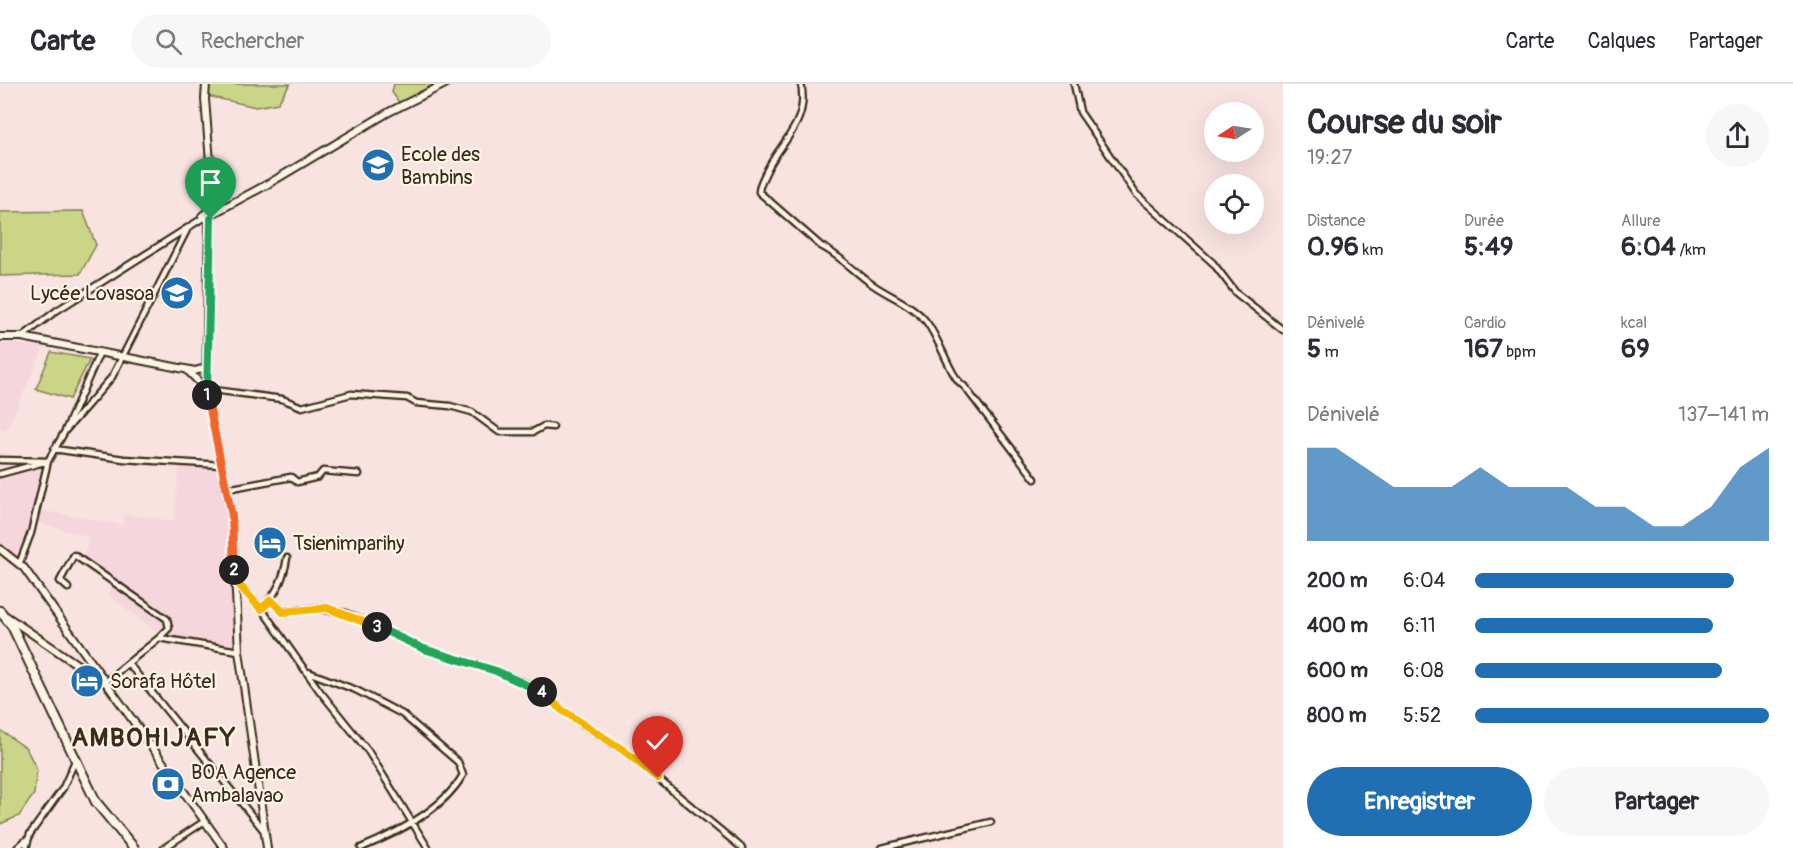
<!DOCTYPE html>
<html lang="fr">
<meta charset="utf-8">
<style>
:root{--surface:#fff;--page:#f7f7f7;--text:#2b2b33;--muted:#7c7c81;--line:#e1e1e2;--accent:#1f6fb2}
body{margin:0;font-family:Pangolin,sans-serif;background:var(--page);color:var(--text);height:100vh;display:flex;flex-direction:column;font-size:22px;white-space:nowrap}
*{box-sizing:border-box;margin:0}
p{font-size:20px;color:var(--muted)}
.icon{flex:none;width:33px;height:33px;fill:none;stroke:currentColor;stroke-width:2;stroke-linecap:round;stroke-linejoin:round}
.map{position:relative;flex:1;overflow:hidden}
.drawer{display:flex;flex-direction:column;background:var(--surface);width:510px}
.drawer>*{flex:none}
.needle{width:39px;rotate:258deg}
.buttons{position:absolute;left:1204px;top:18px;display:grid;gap:12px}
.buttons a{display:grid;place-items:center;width:60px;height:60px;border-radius:50%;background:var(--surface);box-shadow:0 6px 24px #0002;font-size:30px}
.pin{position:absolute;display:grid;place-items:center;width:51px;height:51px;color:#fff;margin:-62px -26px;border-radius:50% 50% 50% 0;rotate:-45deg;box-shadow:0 0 6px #0007}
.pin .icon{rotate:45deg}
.km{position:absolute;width:30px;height:30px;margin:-15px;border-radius:50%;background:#222;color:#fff;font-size:16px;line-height:30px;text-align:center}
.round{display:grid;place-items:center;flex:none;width:63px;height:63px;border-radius:32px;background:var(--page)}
.overview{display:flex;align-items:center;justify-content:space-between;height:102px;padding:0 24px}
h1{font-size:33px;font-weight:700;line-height:45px}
.stats{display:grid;grid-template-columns:repeat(3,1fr);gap:9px;height:102px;padding:6px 24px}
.stats div{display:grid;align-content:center}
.stats b{font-size:26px;font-weight:700}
.stats small{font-size:16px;font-weight:400}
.stats p{font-size:16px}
.chart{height:168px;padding:12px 24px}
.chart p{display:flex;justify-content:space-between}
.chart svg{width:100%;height:108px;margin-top:6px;fill:var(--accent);opacity:.7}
.button{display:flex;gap:12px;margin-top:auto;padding:12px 24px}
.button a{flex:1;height:69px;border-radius:36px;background:var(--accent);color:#fff;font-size:24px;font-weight:700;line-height:69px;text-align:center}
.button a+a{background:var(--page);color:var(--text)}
ul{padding:0 24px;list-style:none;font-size:20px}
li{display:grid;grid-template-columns:96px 72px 1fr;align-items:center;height:45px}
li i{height:15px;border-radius:8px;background:var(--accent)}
header{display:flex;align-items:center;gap:36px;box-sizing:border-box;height:84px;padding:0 30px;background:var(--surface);border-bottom:2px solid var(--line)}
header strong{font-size:28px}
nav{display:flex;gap:33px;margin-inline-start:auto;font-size:21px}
.search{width:420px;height:54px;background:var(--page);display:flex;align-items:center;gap:15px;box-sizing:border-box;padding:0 21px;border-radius:33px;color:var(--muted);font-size:22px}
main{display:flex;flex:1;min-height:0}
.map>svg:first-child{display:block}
.built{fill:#f5d6dc}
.green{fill:#cad588;stroke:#828053;stroke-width:1.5}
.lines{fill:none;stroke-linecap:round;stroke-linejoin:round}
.minor-casing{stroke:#3b2a1e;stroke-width:9}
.tertiary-casing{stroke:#3b2a1e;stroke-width:10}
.primary-casing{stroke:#3b2a1e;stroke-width:12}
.minor{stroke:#fcf5e5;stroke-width:4.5}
.tertiary{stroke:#fcf5e5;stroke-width:6}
.primary{stroke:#fcf5e5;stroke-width:8}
.split-1-casing{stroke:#fff;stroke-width:12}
.split-2-casing{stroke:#fff;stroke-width:12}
.split-3-casing{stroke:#fff;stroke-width:12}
.split-4-casing{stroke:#fff;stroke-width:12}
.split-5-casing{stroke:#fff;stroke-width:12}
.split-1{stroke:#22a559;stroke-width:8}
.split-2{stroke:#f0652b;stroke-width:8}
.split-3{stroke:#f5b400;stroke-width:8}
.split-4{stroke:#22a559;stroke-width:8}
.split-5{stroke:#f5b400;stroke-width:8}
.labels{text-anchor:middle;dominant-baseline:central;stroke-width:4.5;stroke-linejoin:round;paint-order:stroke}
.poi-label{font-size:20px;fill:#3b2a1e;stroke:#fcf5e5;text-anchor:start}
.district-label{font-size:26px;font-weight:bold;letter-spacing:1.5px;fill:#3b2a1e;stroke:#fcf5e5}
</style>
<header>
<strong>Carte</strong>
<div class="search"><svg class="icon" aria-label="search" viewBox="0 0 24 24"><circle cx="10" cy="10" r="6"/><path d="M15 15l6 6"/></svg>Rechercher</div>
<nav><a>Carte</a><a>Calques</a><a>Partager</a></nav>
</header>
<main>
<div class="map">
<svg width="1283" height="764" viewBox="0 0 1283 764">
<rect width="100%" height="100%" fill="#f8e3e0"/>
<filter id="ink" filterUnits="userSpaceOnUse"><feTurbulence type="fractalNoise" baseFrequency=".0167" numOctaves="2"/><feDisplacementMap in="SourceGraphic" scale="12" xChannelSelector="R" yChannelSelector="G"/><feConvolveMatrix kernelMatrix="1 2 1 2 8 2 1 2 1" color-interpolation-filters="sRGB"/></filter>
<g filter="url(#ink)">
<path class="built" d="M0,258L44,263L6,347L0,345Z
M47,381L33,430L16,479L0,468V391Z
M179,382L221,383L230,430L235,567L169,554L159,549L107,511L116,498L83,477L89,456L85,452L36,438L39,426L123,441L124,430L174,437Z"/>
<path class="green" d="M208,0H290L278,19L256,23L207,12Z
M394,0H435L400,20L392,8Z
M83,127L96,161L80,190L0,192V128Z
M51,268L90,275L70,315L36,305Z
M0,646L26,664L37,686L34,710L19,732L0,740Z"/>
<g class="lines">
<defs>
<path id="minor" d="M801,0C809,38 783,55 767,86C764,93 759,100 759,108L821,162C839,171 853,186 869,198C886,211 910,219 924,235C939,251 950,294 964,302L1035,395
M1074,0L1080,28L1136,110L1213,179L1236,209L1283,246
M22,253L56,227L203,134
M206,305L282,315L302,323L351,310L407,314L416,319L450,322L472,328L499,348H533L544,342L553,343
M65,347L112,293L188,144
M54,365L124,375L222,381
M0,376L48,377L65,347L99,270
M0,390L48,377L31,449L20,478
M227,405L291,393L297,398L318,393L323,387L359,390
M236,497L261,524L319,606L368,667L428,764
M68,504L60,497L74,471L167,535L169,544L159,554
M271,516L283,528L314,524L346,529L424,565L496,587L530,601L583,641L623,666L742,764
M261,524C276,512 284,493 287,474
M128,579L159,554L239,567
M308,588L356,606L402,630L458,678L463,691C443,726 397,749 361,764
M104,599L128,579L265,748
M17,764L26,756
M26,764L30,750L63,704L75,677
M164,764L205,737
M882,764L991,738"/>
<path id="tertiary" d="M206,0L205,15L210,78L208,127L202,132L209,136
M0,253H22L195,287L205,284
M187,286L206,305
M0,465L24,484L224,764
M6,532L100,596
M267,764L239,567L232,432L206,305L209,136L212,130L268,100L389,28L445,0"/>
<path id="primary" d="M0,527L12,542L96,718L134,764"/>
</defs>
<use href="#minor" class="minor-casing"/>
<use href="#tertiary" class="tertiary-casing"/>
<use href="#primary" class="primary-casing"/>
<use href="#minor" class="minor"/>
<use href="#tertiary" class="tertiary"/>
<use href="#primary" class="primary"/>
</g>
</g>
<g class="lines" filter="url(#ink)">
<defs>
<path id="split-1" d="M207,311L211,135"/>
<path id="split-2" d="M207,311L232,432L234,486"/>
<path id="split-3" d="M234,486V495L261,525L271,516L283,528L327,524L377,543"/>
<path id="split-4" d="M377,543L424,565L496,587L542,608"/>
<path id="split-5" d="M542,608L562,626L623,666L658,694"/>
</defs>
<use href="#split-1" class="split-1-casing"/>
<use href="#split-2" class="split-2-casing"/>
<use href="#split-3" class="split-3-casing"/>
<use href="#split-4" class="split-4-casing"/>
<use href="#split-5" class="split-5-casing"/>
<use href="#split-1" class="split-1"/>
<use href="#split-2" class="split-2"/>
<use href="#split-3" class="split-3"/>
<use href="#split-4" class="split-4"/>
<use href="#split-5" class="split-5"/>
</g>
<defs>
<symbol id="school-disc" viewBox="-11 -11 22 22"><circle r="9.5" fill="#1f6fb2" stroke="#fcf5e5"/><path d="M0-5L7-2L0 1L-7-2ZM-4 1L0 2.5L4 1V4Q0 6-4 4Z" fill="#fff"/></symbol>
<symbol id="university-disc" viewBox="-11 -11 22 22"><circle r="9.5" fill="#1f6fb2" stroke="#fcf5e5"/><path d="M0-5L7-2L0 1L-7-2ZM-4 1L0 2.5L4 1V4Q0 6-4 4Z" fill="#fff"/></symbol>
<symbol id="hotel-disc" viewBox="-11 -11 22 22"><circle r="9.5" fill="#1f6fb2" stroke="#fcf5e5"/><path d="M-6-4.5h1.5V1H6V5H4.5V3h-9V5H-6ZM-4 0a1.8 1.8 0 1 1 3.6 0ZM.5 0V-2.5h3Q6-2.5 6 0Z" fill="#fff"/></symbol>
<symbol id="bank-disc" viewBox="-11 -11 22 22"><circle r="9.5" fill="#1f6fb2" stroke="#fcf5e5"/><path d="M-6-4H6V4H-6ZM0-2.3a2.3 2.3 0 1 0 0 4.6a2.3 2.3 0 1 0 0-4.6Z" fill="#fff"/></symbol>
</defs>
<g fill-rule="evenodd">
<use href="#school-disc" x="359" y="62" width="38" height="38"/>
<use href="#university-disc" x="158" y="190" width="38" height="38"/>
<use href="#hotel-disc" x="251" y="440" width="38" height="38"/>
<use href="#hotel-disc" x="68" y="578" width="38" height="38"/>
<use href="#bank-disc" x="149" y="681" width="38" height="38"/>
</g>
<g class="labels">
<g class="poi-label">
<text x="401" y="70">Ecole des<tspan x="401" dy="23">Bambins</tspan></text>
<text x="154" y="209" text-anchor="end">Lycée Lovasoa</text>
<text x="293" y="459">Tsienimparihy</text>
<text x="110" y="597">Sorafa Hôtel</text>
<text x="191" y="688">BOA Agence<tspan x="191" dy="23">Ambalavao</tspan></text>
</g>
<g class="district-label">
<text x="154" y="654">AMBOHIJAFY</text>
</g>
</g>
</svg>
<div class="buttons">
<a><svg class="needle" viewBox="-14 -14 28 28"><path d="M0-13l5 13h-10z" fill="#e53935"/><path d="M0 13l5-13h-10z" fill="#7c7c81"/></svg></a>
<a><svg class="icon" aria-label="locate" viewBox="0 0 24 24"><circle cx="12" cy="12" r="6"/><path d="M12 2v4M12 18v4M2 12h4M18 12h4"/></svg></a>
</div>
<div class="pin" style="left:211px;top:135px;background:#1e9e55"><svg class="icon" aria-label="arrive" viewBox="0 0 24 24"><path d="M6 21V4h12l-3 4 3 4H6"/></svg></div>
<div class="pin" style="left:658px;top:694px;background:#d93025"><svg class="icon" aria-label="check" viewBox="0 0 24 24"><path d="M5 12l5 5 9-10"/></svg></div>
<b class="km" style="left:207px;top:311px">1</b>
<b class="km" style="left:234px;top:486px">2</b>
<b class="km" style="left:377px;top:543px">3</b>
<b class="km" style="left:542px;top:608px">4</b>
</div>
<section class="drawer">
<div class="overview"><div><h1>Course du soir</h1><p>19:27</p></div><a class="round"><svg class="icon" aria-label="share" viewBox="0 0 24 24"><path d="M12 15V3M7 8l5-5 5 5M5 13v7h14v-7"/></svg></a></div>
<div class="stats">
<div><p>Distance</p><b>0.96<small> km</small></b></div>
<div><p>Durée</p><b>5:49</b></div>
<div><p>Allure</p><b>6:04<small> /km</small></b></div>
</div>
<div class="stats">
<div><p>Dénivelé</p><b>5<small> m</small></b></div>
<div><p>Cardio</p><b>167<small> bpm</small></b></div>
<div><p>kcal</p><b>69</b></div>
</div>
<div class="chart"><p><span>Dénivelé</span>137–141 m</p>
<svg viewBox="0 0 160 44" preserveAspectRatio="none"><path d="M0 44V6L10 6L20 14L30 22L40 22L50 22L60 14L70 22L80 22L90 22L100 30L110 30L120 38L130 38L140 30L150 14L160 6V44z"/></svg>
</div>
<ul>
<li><b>200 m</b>6:04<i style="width:88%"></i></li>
<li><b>400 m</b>6:11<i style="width:81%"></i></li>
<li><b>600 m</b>6:08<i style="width:84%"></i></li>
<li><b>800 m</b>5:52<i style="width:100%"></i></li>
</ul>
<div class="button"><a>Enregistrer</a><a>Partager</a></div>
</section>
</main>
